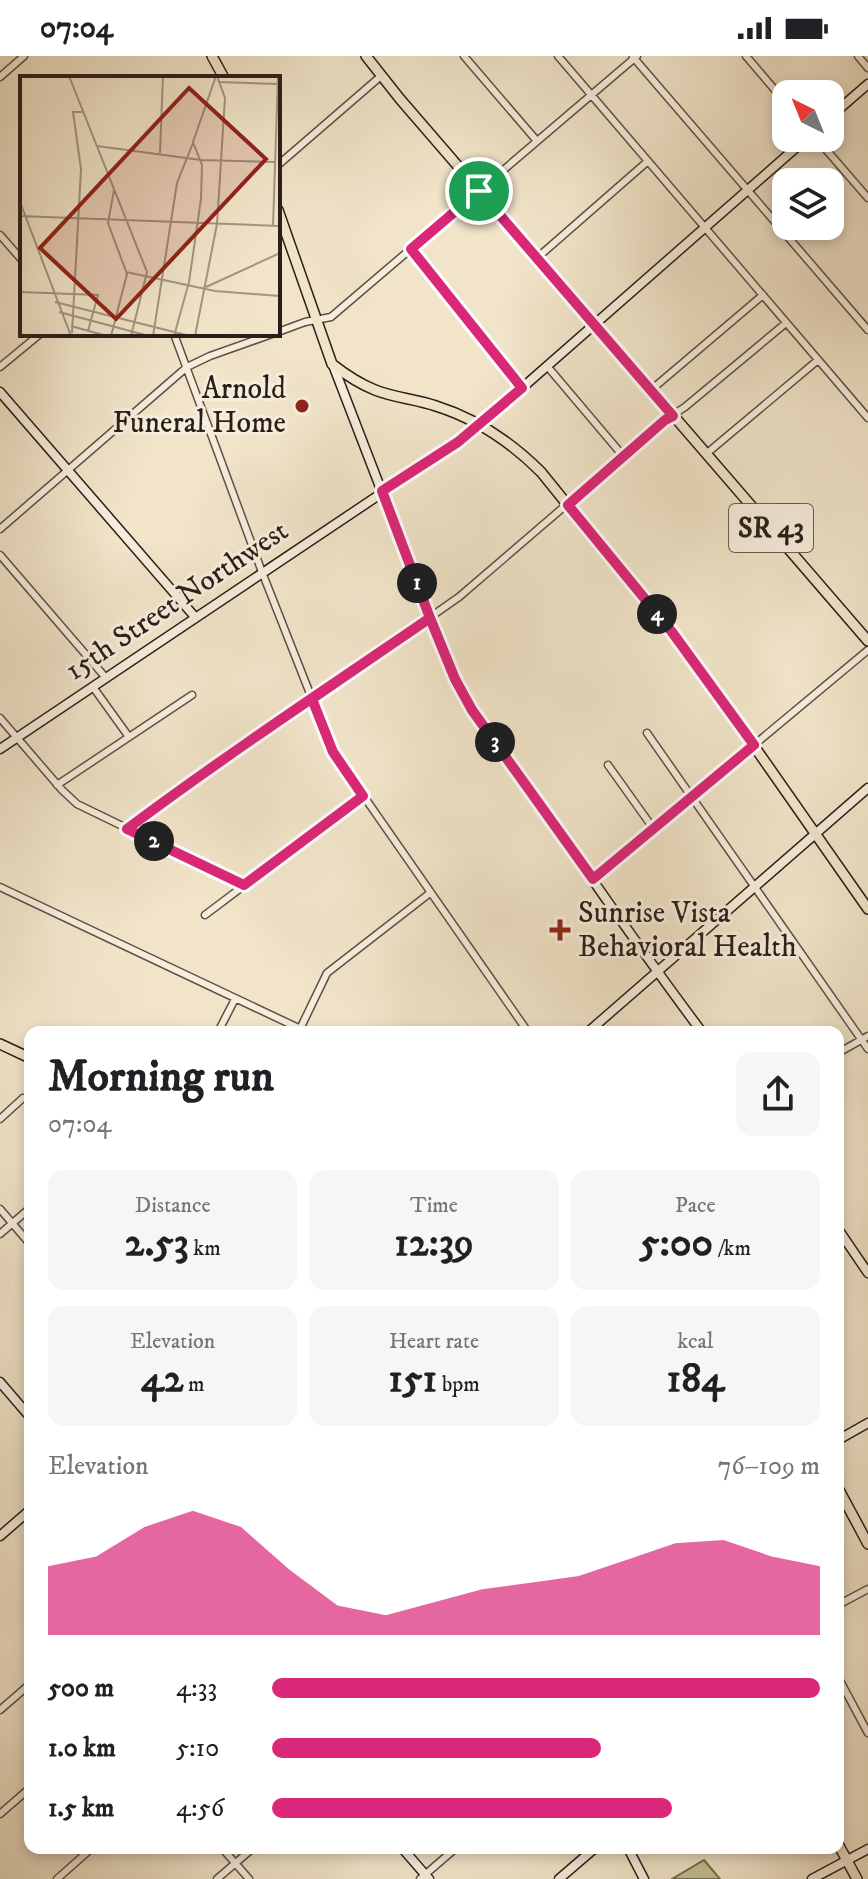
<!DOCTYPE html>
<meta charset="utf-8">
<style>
:root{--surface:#fff;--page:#f6f6f6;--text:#202124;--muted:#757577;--accent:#db2777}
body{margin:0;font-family:"IM FELL DW Pica",serif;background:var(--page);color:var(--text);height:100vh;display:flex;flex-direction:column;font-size:30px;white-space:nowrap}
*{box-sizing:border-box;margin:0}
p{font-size:26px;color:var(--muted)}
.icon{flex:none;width:44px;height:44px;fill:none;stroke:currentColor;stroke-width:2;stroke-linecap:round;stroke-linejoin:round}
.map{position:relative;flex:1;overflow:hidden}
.side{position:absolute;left:24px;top:970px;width:820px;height:828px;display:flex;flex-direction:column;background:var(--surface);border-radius:16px;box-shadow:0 4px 12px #0003}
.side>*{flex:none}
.needle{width:52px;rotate:317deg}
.controls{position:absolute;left:772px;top:24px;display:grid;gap:16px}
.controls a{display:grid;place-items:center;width:72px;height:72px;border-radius:16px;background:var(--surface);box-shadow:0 4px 12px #0003;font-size:40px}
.pin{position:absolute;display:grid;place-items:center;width:68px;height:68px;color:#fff;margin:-34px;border:4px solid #fff;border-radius:50%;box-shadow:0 2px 8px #0007}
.km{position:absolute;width:40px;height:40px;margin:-20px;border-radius:50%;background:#222;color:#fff;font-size:22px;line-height:40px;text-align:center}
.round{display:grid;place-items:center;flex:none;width:84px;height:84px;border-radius:16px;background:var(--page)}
.summary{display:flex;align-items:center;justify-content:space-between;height:136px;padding:0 24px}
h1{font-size:44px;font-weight:700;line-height:60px}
.stats{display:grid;grid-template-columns:repeat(3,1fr);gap:12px;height:136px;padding:8px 24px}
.stats div{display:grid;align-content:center;border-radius:16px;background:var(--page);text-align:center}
.stats b{font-size:40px;font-weight:700}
.stats small{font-size:22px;font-weight:400}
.stats p{font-size:22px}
.chart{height:224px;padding:16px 24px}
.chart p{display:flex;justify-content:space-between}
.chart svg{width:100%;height:144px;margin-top:8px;fill:var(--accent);opacity:.7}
ul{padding:0 24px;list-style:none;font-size:26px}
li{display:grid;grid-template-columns:128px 96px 1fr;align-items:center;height:60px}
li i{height:20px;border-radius:10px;background:var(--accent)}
.status{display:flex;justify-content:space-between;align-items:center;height:56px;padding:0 40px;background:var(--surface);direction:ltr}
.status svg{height:22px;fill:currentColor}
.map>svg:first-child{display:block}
.green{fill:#c2c291;stroke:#767055;stroke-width:2}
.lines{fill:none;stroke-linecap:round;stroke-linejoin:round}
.street-casing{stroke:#5c5045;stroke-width:9}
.secondary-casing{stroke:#2a1e19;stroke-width:11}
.primary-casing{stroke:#2a1e19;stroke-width:12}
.street{stroke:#f6eddc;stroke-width:6}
.secondary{stroke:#f6eddc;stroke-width:8}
.primary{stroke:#f1e4c9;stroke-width:9}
.route-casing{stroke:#fff;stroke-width:16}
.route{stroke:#db2777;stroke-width:10}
.poi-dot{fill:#8f2418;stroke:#f6eddc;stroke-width:3}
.labels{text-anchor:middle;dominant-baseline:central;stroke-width:6;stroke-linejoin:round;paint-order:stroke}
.shield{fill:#f6eddc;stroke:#675c54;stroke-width:2}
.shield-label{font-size:28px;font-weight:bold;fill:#2a1e19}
.poi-label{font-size:30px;fill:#2a1e19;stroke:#f6eddc;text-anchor:end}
.street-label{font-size:30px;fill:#2a1e19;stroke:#f6eddc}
.inset-road{fill:none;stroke:#a19583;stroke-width:2}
.view{fill:#8f2418;fill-opacity:0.15;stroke:#8f2418;stroke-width:4}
.inset-edge{fill:none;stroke:#2a1e19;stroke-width:4}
</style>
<div class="status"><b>07:04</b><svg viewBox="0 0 49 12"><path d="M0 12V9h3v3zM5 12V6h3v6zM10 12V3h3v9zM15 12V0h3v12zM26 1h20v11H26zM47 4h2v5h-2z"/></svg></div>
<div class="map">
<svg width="868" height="1823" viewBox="0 0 868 1823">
<rect width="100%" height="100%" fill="#f1e4c9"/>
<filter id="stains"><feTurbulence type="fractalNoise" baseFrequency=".0025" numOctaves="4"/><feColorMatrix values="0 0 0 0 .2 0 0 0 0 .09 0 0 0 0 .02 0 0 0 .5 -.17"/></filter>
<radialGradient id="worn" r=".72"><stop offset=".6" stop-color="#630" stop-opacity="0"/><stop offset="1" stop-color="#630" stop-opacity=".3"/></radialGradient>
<path class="green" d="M704,1804L720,1823H672Z"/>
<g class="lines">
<defs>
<path id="street" d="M464,0L537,85
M558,0L868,362
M746,0L786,47
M858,0L868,12
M633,1L868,274
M0,21L24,0
M816,82L868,142
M278,109L381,20
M0,179L22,204
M411,193L522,332
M537,202L648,105
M278,276L305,266L331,261L637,0
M174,278L262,516L333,696L528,976
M547,310L624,401
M0,311L40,278
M651,334L763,239
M706,398L818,304
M0,473L187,311L210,300L272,278
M0,499L106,622
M93,631L129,681
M0,662L62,734L77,748L244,829
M647,677L868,993
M608,709L653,772
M57,729L192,639
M127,773L459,541L665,364L685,351L786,267
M593,823L868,594
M0,831L307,976
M205,859L363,740
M300,973L327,917L430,837
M218,976L235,943
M838,997L868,980
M0,1063L23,1042
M0,1153L30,1188
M0,1178L30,1152
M838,1549L868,1533
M838,1621L868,1677
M0,1654L30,1628
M0,1758L30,1732
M222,1792L249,1823
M57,1823L92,1792
M217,1823L253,1792
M420,1823L456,1792"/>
<path id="secondary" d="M830,61L868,28
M333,309L444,597C469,658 511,709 549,762C600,834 649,906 702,976
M0,336L195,561
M0,693L458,386L522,332L807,82
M588,976L868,732
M838,1173L868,1217
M0,1326L30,1361
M838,1384L868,1367
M0,1480L30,1454
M402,1792L429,1823
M628,1792L644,1823
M559,1823L595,1792
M812,1823L868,1793"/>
<path id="primary" d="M212,0L224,22
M366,0L400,43L868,585
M278,154L332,308C346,319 360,328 375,334C395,342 416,343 436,350C477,363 511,386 541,416L698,610L868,853
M0,988L30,1002
M838,1432L868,1488
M838,1788L857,1823"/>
</defs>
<use href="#street" class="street-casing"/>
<use href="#secondary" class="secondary-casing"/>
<use href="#primary" class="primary-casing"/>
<use href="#street" class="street"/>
<use href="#secondary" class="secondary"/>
<use href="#primary" class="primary"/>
</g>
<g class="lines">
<defs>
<path id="route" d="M479,135L411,193L522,332L458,386L382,435L430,562L312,643L333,696L363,740L244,829L127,773C226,699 329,631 430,562L455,623L472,654L593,823L754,689L672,576L568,449L665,364L673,360L479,135"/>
</defs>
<use href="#route" class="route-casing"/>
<use href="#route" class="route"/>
</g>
<g class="poi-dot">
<circle cx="302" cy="350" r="8"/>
<path d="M556 862h8v8h8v8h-8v8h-8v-8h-8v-8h8z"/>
</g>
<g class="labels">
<rect class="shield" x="729" y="448" width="84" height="48" rx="6"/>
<g class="shield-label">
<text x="771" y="472">SR 43</text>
</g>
<g class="poi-label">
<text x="286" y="333">Arnold<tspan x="286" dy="34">Funeral Home</tspan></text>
<text x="578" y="857" text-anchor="start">Sunrise Vista<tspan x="578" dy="34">Behavioral Health</tspan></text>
</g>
<g class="street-label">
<text transform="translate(177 545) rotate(-34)">15th Street Northwest</text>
</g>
</g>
<g transform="translate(20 20)">
<rect width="260" height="260" fill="#f1e4c9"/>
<path class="inset-road" d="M49,0L127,196L111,260M198,6L258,8M77,70L181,84L255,86M140,77L143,0M0,126L51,260M0,140L260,150M253,150L258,0M106,196L195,215L260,220M186,211L260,177M0,216L78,219L68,255M35,226L170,260M39,236L129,260M51,250L87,260M52,257L61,93L53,36H62M91,260L107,198L88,147L94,114M133,260L157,107L173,67M154,260L169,206L181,123L182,89L173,66L196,0M175,260L197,148L205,22L197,0"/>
<path class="view" d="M169,12L246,83L96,243L20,172Z"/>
<rect width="260" height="260" class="inset-edge"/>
</g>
<rect width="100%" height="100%" filter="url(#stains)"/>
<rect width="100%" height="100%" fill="url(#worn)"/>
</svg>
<div class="controls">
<a><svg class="needle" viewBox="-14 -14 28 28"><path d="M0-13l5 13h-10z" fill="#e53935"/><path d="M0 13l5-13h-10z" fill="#757577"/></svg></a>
<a><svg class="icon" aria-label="layers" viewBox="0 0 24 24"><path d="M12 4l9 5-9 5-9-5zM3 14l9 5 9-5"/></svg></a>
</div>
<div class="pin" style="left:479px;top:135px;background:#1e9e55"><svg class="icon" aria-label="arrive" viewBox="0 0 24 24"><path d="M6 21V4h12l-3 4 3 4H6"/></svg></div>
<b class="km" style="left:417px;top:527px">1</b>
<b class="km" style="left:154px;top:785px">2</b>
<b class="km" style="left:495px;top:686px">3</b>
<b class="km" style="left:657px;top:558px">4</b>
<section class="side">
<div class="summary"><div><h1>Morning run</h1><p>07:04</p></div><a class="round"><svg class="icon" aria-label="share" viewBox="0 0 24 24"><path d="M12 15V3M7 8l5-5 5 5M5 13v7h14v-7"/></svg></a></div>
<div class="stats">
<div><p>Distance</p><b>2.53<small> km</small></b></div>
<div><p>Time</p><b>12:39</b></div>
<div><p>Pace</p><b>5:00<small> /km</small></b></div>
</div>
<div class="stats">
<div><p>Elevation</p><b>42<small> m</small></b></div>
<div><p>Heart rate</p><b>151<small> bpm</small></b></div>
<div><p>kcal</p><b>184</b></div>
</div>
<div class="chart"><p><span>Elevation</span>76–109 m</p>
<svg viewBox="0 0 160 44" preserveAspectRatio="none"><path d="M0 44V23L10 20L20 11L30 6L40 11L50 24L60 35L70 38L80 34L90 30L100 28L110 26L120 21L130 16L140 15L150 20L160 23V44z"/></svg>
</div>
<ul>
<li><b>500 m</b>4:33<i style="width:100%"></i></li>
<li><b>1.0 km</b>5:10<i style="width:60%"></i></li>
<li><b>1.5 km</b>4:56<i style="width:73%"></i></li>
</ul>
</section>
</div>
